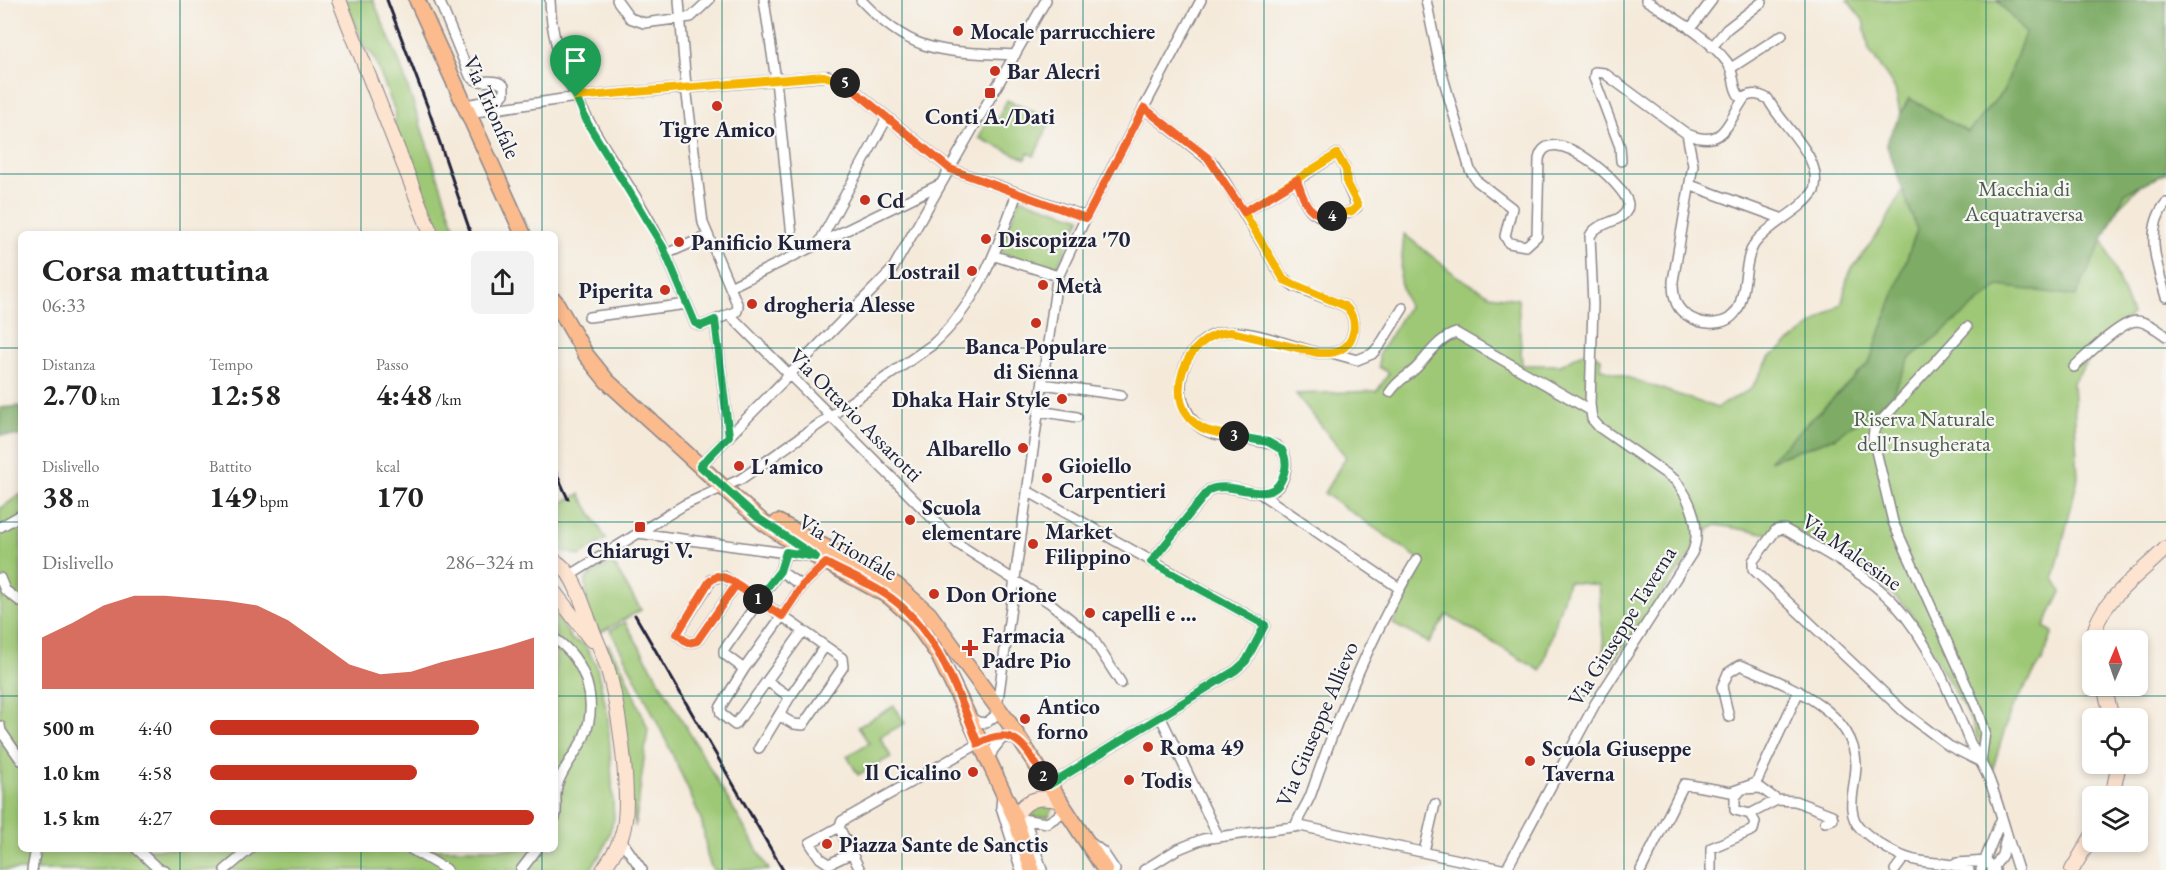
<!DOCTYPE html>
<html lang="it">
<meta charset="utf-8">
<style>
:root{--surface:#fff;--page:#f2f2f2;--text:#222;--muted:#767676;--accent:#c8321e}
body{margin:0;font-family:"EB Garamond",serif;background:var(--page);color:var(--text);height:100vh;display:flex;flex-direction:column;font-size:22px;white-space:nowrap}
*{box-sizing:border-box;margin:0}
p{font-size:20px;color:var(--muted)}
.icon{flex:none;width:33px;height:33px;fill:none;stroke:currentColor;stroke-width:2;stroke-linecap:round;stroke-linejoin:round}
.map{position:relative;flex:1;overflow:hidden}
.details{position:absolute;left:18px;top:231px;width:540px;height:621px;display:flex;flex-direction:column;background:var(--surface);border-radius:9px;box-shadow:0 3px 9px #0003}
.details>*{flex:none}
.needle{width:39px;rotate:2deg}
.fabs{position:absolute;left:2082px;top:630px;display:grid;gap:12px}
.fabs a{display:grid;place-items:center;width:66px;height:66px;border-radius:9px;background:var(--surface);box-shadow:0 3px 9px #0003;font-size:30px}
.pin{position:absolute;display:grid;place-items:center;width:51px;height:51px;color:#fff;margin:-62px -26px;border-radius:50% 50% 50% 0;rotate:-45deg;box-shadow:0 0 6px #0007}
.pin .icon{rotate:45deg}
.km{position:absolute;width:30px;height:30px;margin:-15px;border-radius:50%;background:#222;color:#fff;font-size:16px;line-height:30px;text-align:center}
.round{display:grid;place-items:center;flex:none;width:63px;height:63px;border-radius:9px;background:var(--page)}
.overview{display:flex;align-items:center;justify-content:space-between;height:102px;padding:0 24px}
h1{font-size:33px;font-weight:700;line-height:45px}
.figures{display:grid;grid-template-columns:repeat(3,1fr);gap:9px;height:102px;padding:6px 24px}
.figures div{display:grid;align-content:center}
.figures b{font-size:30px;font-weight:700}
.figures small{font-size:16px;font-weight:400}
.figures p{font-size:16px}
.chart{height:168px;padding:12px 24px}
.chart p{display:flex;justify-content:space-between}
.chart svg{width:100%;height:108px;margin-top:6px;fill:var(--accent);opacity:.7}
ul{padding:0 24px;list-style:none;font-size:20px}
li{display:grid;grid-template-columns:96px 72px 1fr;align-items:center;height:45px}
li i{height:15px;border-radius:8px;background:var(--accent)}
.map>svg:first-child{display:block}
.green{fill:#9ec875;stroke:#607558;stroke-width:1.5}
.forest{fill:#7eac66;stroke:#506750;stroke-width:1.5}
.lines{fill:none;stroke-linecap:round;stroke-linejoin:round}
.street-casing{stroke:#8c868a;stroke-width:12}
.secondary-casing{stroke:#8c868a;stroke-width:16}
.primary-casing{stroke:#8c868a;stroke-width:18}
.street{stroke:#fff;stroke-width:9}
.secondary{stroke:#fde4d1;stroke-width:14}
.primary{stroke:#fbbb8d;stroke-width:15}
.rail{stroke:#22223b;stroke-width:3}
.split-1-casing{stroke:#fff;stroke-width:12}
.split-2-casing{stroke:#fff;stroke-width:12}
.split-3-casing{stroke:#fff;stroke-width:12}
.split-4-casing{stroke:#fff;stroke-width:12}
.split-5-casing{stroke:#fff;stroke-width:12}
.split-6-casing{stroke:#fff;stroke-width:12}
.split-1{stroke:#22a559;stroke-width:8}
.split-2{stroke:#f0652b;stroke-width:8}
.split-3{stroke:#22a559;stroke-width:8}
.split-4{stroke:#f5b400;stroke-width:8}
.split-5{stroke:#f0652b;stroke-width:8}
.split-6{stroke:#f5b400;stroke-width:8}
.grid{fill:none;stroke:#0f766e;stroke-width:1.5;stroke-opacity:0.55}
.poi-dot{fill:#c8321e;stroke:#f6f6f2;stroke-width:2}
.labels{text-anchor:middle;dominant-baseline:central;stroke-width:4.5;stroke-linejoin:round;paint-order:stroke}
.poi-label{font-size:22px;font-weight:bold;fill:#22223b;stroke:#f6f6f2;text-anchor:start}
.street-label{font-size:22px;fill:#22223b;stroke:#f6f6f2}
.park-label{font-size:22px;fill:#4d5c4f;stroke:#f6f6f2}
</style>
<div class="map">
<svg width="2166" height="870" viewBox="0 0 2166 870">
<rect width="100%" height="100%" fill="#f6f6f2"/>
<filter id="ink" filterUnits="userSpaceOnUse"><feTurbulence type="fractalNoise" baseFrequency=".0167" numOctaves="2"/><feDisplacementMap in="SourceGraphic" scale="12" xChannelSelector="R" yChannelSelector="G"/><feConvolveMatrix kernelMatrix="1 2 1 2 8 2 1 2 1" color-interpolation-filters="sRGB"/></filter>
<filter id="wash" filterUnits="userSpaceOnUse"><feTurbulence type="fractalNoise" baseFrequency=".008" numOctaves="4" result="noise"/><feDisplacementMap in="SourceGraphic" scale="24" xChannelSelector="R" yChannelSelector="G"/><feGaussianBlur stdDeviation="1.35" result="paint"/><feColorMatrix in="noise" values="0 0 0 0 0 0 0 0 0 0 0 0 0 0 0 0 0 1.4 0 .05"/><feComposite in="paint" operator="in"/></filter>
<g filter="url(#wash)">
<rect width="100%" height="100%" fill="#f5eada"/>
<path class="green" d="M345,0H373L399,61L457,234H434L394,126L396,114L373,55L364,47Z
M1847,0H2166L2161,165L2102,224L2101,235L2132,315L2106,336L2073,382L2078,478L2054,578L2061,592L2044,627L2053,632L2042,661L2011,709L1992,771L1971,721L1909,610L1875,579L1787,525L1769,534L1716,525L1709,529L1606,670L1598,585L1568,582L1541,671L1447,615L1429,643L1393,624L1422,561L1324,493L1346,457L1296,394L1377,391L1389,373L1379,367V354L1408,307L1400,281L1404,234L1458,277L1490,295L1518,299L1522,365H1561L1586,351L1601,358L1600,368L1717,408L1751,389L1770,357L1842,303L1848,274L1883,227L1912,173L1895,89L1869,50L1863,20Z
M1007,100L1051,120L1034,156L1028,153L1026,159L979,138L987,119L996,122Z
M1019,198L1081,218L1055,271L1000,252Z
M21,494V849H555V613L572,640L584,644L596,664L608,716L614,819L604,849L590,870H0V509Z
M580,494L606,539L580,556L555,548V501L557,505Z
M613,563L641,610L596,635L586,601V579L595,571Z
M625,622L769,870H713C703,855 707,834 700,817C673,753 643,691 610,630Z
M608,644L623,669L648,729L635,827L620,686L614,664L605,647Z
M894,706L905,723L880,737L891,757L858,775L847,756L869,743L858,727Z
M1035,805L1054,807L1048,817H1034L1024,811Z"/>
<path class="forest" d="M1997,0H2166V173L2125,193L2076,296L1999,286L1910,358L1890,399L1834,438L1769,461L1869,363L1917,230L1886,143L1909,98L1968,132L2004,90L2025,33Z
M21,406V436L0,435V408Z"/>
</g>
<g filter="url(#ink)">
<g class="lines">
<defs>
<path id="street" d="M439,0L470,76C481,87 494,76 504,86V94L499,99L466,105
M550,0C553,100 629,168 666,254
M617,0L630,18L644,23L691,17L709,0
M679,0L686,87L703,223L738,306L737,311L701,326L695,323L666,254L707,236
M764,0L776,80L794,256
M861,0C913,56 944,51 1015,55
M1426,0L1440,67L1470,170L1477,181L1512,208L1505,236L1509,243L1526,246L1537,236L1539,159C1548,116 1629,187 1628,205C1627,224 1597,220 1590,236L1593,304L1590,404L1592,419L1599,427L1675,480C1690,498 1703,529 1692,553L1595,704L1506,870
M1646,0C1674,18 1707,36 1727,62C1736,74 1731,90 1743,100
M1690,29L1712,0
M1712,47L1727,29L1762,2
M1731,68L1782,35
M1144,108L1215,165L1282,277L1294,286L1345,306C1359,318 1356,344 1338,351C1332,354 1324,353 1318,353C1291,346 1256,331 1229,332C1202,332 1182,359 1181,384C1180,399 1188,419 1201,428C1219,440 1255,437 1277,446C1283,451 1287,457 1286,466C1280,516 1235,478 1209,490L1151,562
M469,113L576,97L828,76L854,90L950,169L1086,217
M1337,154L1345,168L1347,184L1357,207C1352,212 1344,214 1336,216C1309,222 1304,201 1297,180Z
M1621,161L1620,147L1594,78L1595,72L1604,73L1687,134C1726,150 1727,121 1745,97C1753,92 1761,95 1768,99C1782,127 1824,157 1814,191C1799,213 1771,222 1755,243C1738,267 1754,320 1715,323C1704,324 1693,320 1685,314C1674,306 1673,293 1673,281L1693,165L1687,134
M1690,185L1783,219
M2166,203C2144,230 2157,266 2166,297
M1244,212L1297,180
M818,245L887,118
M995,256L1058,276
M732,286L941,184
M729,314L958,544L1050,603L1091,636L1121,683
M589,317L687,304
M715,320L729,437
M1967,327L1881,421L1874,430L1873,438L1893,522L1979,713L1985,732L1981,762
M1332,353L1357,360L1372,354L1380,345L1403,308
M2074,367C2086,356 2120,322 2136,321C2146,321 2158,330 2166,336
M1043,384L1121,395
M1390,392C1400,378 1404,379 1414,370C1428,357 1437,339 1456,333L1590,410
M1039,411L1077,417
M700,466L892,270L1046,0
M1029,492L1265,625L1246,661L1236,670L1049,785
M1261,494L1399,588
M0,527L21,515
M638,533L808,556
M569,576L684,505L741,479L932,345C977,305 998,248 1017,193
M0,578L5,590L21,602
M736,585L697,641L688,643L677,634L712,579L723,576C743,589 762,602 782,616L744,669L724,654V650L780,571
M802,586L826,563
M555,639C586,660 599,702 584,737C577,753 562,768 557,786C554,796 558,808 555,818
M744,669L720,708L721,714L735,725L803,631
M767,681L790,697L825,646
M780,716L794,724L803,725L843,667L842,658L782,616L802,586L780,571L786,552
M1729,717L1722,687L1728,673L1740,665C1782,683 1853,707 1856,763C1857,784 1843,812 1861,829C1876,843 1899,858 1920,861C1937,864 1954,863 1969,870
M971,718L978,722L986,723L995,716L997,707L1057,279L1086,217L1201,0
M1161,718L1218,836
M0,726L1,731L21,760
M759,748L790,697
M988,762L993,750L1004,736
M1981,762L1949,746L1903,711L1753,569V561L1776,530L1784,529C1821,550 1864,572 1894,603C1929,641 1949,691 1968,738C1974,752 1983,765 1989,779C2000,808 2008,840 2018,870
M1002,795L1001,807L1021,870
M1750,814L1777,800
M1015,818L1047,823L1058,816L1063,806
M1026,822L1042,870
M839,827L842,821L983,741L1004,736L1020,742
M1295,827C1299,815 1307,805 1311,794C1339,712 1372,633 1417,559
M621,840L642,870
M1091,843L1103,852L1115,870
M137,849L157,868L164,870
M411,849L447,870
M1424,852L1435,804
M852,853L829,864L820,858L810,843L839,827C846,841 853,856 860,870
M1957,863L1987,861L1995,870
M32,870L36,849
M225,870L250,849
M521,870L537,849
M1144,870L1176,850L1203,839L1300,826L1506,870
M1641,870L1684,784L1731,792L1756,783L1799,691
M1711,870V848L1753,830L1755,822L1750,814L1735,810V797L1742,789L1761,788L1777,800L1795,801L1832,815L1833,819L1825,822
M1895,870L1904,858
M1981,870L2000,822
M1992,870L2002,855L2006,838"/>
<path id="secondary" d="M339,0L431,234
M555,561C573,571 580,598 587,615C593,634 603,652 608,670C619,708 629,782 625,820C623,840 614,854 603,870
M555,593L591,640
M2093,640C2096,602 2141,574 2166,548
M2104,686L2112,718
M2112,796L2119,764
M1015,818C1024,799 1039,795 1060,801
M2072,870L2092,836"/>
<path id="primary" d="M417,0L523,234
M555,301L586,355L607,381L736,499L764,523L804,550L890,597L912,617L938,654L967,714L1015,818L1032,870
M778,522L896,585L929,614L1009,723L1105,870"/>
</defs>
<use href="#street" class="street-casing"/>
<use href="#secondary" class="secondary-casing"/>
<use href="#primary" class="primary-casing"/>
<use href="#street" class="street"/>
<use href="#secondary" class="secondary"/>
<use href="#primary" class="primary"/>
<path class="rail" d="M387,0L428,108L471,234
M555,470L568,499
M635,615L783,870"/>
</g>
</g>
<g class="lines" filter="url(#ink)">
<defs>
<path id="split-1" d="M576,97L588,124L663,247L695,323L701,326L715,320L729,436L700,466L758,518L816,557L786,552L780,571L758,599"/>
<path id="split-2" d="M758,599C746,591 731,577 717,576L709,582L677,634L688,643L697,641L736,585L782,616L802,586L826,563C848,575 875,585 895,601C938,634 959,695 978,744C1015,723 1026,748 1043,776"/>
<path id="split-3" d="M1043,776L1049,785L1236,670L1246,661L1265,625L1151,562L1209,490C1233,478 1274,512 1284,473C1287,465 1286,458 1282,450L1268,442L1234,436"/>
<path id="split-4" d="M1234,436C1224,434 1211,433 1202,428C1158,404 1185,332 1231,332L1318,353C1324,353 1332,354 1338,351C1356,344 1359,318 1345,306L1284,280L1244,212L1337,154L1346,170L1347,184L1358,205L1352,211L1332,216"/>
<path id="split-5" d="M845,83L950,169L1086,218L1144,108L1208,158L1244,212L1297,180C1304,200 1307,217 1332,216"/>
<path id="split-6" d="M576,97L824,76L845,83"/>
</defs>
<use href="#split-1" class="split-1-casing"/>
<use href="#split-2" class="split-2-casing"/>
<use href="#split-3" class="split-3-casing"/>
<use href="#split-4" class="split-4-casing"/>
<use href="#split-5" class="split-5-casing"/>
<use href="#split-6" class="split-6-casing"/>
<use href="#split-1" class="split-1"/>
<use href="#split-2" class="split-2"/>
<use href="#split-3" class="split-3"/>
<use href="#split-4" class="split-4"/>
<use href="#split-5" class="split-5"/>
<use href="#split-6" class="split-6"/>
</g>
<path class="grid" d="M180,0V234M361,0V234M542,0V234M722,0V870M902,0V870M1083,0V870M1264,0V870M1444,0V870M1624,0V870M1805,0V870M1986,0V870M0,174H2166M0,348H21M555,348H2166M0,522H21M555,522H2166M0,696H21M555,696H2166M180,849V870M361,849V870M542,849V870"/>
<g class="poi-dot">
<circle cx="958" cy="31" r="6"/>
<circle cx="995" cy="71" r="6"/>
<rect x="984" y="87" width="12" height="12" rx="3"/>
<circle cx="717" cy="106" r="6"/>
<circle cx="865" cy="200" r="6"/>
<circle cx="986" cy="239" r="6"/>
<circle cx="679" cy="242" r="6"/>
<circle cx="972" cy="271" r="6"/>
<circle cx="1043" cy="285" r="6"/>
<circle cx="665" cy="290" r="6"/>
<circle cx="752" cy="304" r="6"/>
<circle cx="1036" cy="323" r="6"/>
<circle cx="1062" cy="399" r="6"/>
<circle cx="1023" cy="448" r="6"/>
<circle cx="739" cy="466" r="6"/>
<circle cx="1047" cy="478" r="6"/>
<circle cx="910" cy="520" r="6"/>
<rect x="634" y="521" width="12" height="12" rx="3"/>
<circle cx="1033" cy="544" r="6"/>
<circle cx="934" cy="594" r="6"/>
<circle cx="1090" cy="613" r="6"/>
<path d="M967 639h6v6h6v6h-6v6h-6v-6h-6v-6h6z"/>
<circle cx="1025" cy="719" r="6"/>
<circle cx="1148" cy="747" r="6"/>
<circle cx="1530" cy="761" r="6"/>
<circle cx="973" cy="772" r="6"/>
<circle cx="1129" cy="780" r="6"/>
<circle cx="827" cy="844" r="6"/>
</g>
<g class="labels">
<g class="poi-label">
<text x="970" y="31">Mocale parrucchiere</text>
<text x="1007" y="71">Bar Alecri</text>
<text x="990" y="116" text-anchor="middle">Conti A./Dati</text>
<text x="717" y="129" text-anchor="middle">Tigre Amico</text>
<text x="877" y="200">Cd</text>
<text x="998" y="239">Discopizza '70</text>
<text x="691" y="242">Panificio Kumera</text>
<text x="960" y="271" text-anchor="end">Lostrail</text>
<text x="1055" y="285">Metà</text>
<text x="653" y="290" text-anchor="end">Piperita</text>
<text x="764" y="304">drogheria Alesse</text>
<text x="1036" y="346" text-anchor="middle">Banca Populare<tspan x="1036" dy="25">di Sienna</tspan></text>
<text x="1050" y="399" text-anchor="end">Dhaka Hair Style</text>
<text x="1011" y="448" text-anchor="end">Albarello</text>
<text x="1059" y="465">Gioiello<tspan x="1059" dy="25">Carpentieri</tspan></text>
<text x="751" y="466">L'amico</text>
<text x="922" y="507">Scuola<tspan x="922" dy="25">elementare</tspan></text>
<text x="1045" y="531">Market<tspan x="1045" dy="25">Filippino</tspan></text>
<text x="640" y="550" text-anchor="middle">Chiarugi V.</text>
<text x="946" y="594">Don Orione</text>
<text x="1102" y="613">capelli e ...</text>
<text x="982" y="635">Farmacia<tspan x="982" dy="25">Padre Pio</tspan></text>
<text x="1037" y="706">Antico<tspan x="1037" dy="25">forno</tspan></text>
<text x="1160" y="747">Roma 49</text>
<text x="1542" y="748">Scuola Giuseppe<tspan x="1542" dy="25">Taverna</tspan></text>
<text x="961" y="772" text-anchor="end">Il Cicalino</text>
<text x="1141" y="780">Todis</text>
<text x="839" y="844">Piazza Sante de Sanctis</text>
</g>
<g class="street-label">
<text transform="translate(492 107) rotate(66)">Via Trionfale</text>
<text transform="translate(856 415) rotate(45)">Via Ottavio Assarotti</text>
<text transform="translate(848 547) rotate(30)">Via Trionfale</text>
<text transform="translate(1852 552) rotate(35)">Via Malcesine</text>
<text transform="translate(1622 626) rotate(-58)">Via Giuseppe Taverna</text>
<text transform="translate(1317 724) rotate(-67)">Via Giuseppe Allievo</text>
</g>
<g class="park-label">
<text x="2024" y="188">Macchia di<tspan x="2024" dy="25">Acquatraversa</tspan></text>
<text x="1924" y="418">Riserva Naturale<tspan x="1924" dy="25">dell'Insugherata</tspan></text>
</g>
</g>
</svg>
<div class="fabs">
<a><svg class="needle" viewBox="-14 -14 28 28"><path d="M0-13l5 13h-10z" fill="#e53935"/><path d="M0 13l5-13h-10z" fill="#767676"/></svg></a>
<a><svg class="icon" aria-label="locate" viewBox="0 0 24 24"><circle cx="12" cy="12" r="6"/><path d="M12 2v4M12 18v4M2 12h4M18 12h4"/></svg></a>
<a><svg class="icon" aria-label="layers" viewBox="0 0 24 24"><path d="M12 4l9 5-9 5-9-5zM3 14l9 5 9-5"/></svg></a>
</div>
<div class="pin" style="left:576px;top:97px;background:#1e9e55"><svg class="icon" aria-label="arrive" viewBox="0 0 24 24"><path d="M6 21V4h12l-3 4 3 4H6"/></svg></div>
<b class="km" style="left:758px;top:599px">1</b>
<b class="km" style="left:1043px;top:776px">2</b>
<b class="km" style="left:1234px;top:436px">3</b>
<b class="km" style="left:1332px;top:216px">4</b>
<b class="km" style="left:845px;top:83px">5</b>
<section class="details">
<div class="overview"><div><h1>Corsa mattutina</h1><p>06:33</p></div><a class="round"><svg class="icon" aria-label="share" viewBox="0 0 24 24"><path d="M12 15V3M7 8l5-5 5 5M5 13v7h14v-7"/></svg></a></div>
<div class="figures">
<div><p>Distanza</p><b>2.70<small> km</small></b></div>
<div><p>Tempo</p><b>12:58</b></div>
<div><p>Passo</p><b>4:48<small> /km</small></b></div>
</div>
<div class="figures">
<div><p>Dislivello</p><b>38<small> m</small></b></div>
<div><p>Battito</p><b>149<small> bpm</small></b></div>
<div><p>kcal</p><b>170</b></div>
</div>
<div class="chart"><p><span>Dislivello</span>286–324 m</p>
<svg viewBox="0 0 160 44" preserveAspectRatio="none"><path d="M0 44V23L10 17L20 10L30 6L40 6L50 7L60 8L70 10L80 16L90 25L100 34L110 38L120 37L130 33L140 30L150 27L160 23V44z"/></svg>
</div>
<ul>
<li><b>500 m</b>4:40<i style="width:83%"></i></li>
<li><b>1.0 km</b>4:58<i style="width:64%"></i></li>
<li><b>1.5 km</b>4:27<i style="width:100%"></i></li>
</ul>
</section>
</div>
